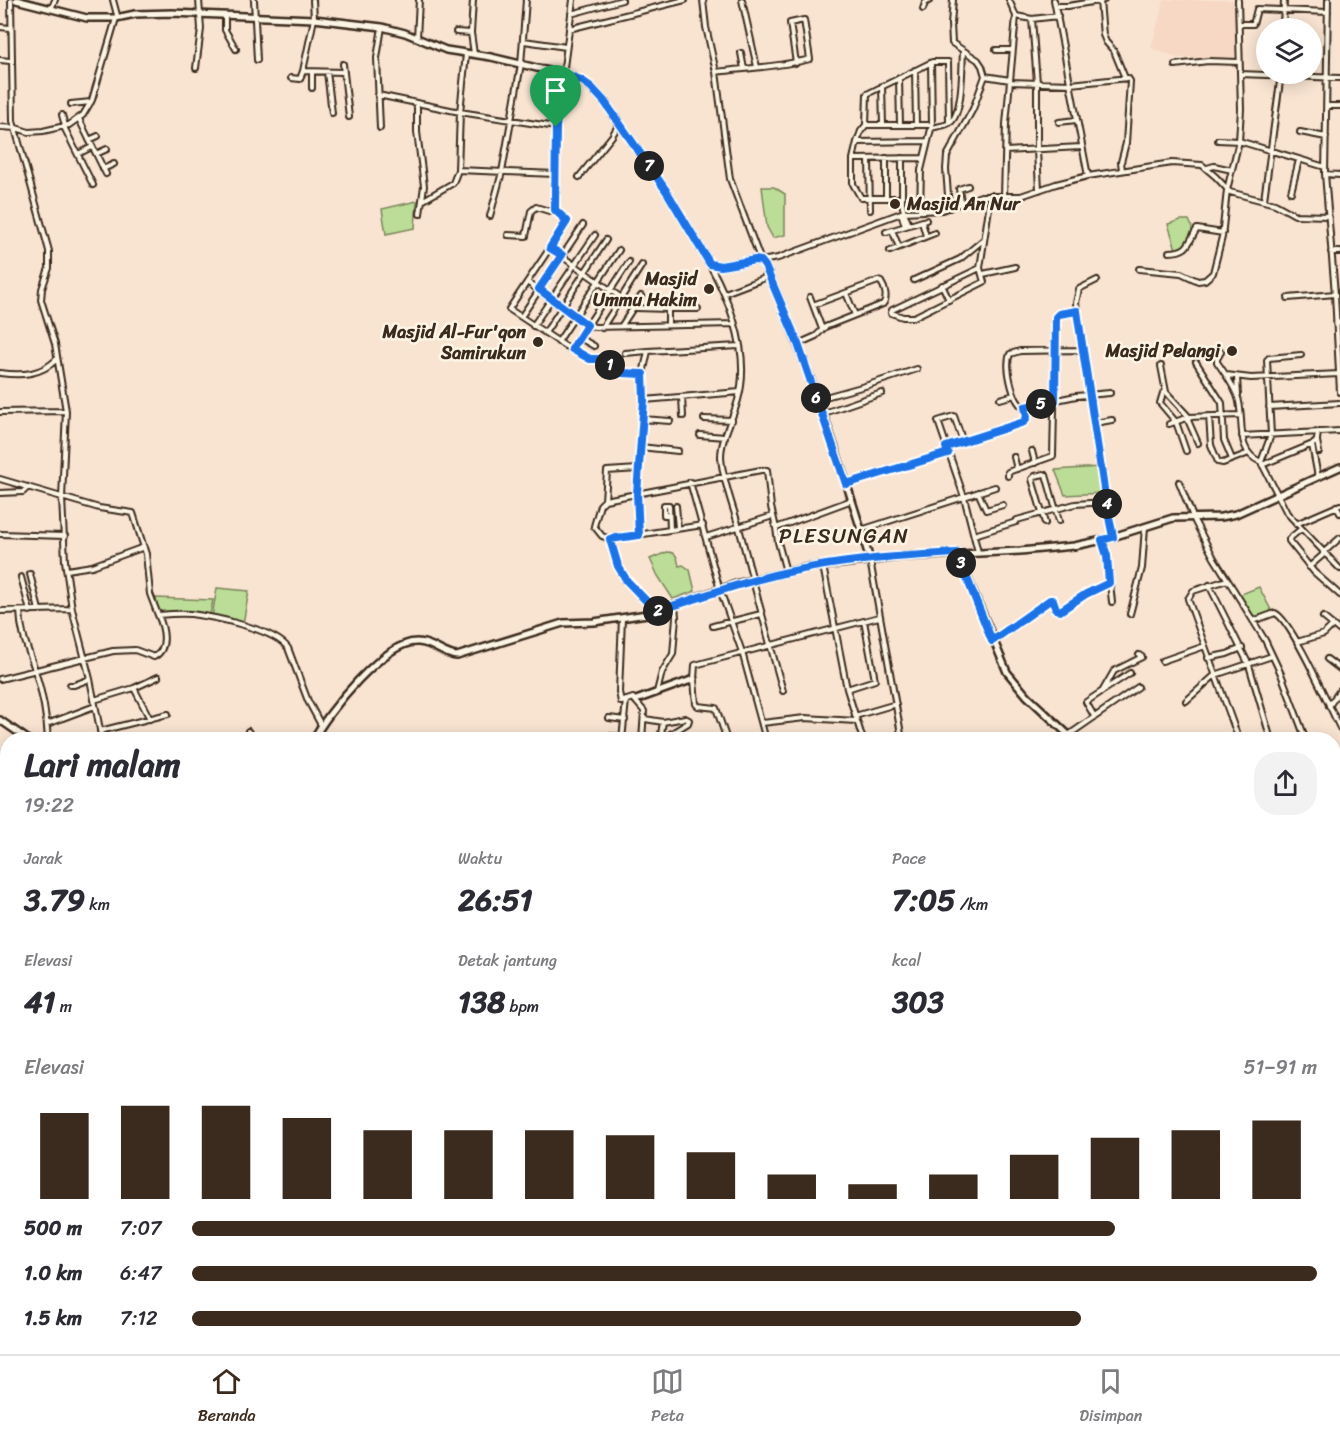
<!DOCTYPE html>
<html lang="id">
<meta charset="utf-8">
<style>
:root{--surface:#fff;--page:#f2f2f3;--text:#2b2b33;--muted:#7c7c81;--line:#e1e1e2;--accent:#3b2a1e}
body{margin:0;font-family:Sriracha,sans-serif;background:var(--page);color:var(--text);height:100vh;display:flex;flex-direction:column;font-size:22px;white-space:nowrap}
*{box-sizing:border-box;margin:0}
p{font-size:20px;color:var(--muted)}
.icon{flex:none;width:33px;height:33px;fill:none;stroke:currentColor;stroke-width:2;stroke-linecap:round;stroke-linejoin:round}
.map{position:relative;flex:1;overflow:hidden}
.side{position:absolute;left:0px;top:732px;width:1341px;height:622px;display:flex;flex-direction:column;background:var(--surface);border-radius:24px 24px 0 0;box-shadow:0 3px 15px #0003}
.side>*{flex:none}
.fabs{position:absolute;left:1256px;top:18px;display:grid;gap:12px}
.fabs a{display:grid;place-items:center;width:66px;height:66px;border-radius:50%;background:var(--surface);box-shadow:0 3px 15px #0003;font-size:30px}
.pin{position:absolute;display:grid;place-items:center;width:51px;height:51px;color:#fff;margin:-62px -26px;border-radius:50% 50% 50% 0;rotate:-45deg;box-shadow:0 0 6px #0007}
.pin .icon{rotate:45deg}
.km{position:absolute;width:30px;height:30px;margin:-15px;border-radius:50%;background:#222;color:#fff;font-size:16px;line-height:30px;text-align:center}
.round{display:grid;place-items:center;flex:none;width:63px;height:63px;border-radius:24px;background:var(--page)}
.summary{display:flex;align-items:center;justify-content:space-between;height:102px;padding:0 24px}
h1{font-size:33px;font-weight:700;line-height:45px}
.metrics{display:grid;grid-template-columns:repeat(3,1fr);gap:9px;height:102px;padding:6px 24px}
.metrics div{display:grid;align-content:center}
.metrics b{font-size:30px;font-weight:700}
.metrics small{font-size:16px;font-weight:400}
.metrics p{font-size:16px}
.chart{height:168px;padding:12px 24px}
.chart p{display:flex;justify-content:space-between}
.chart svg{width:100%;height:108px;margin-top:6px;stroke:var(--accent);stroke-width:6}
ul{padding:0 24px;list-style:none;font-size:20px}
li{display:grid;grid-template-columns:96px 72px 1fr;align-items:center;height:45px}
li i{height:15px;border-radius:8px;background:var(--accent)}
.menu{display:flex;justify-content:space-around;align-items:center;height:84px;border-top:2px solid var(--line);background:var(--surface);font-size:16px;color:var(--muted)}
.menu a{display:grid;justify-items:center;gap:3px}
.menu .on{color:var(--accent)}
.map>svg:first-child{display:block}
.built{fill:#f7d8c5}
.green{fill:#bbdd97;stroke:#7b845a;stroke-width:1.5}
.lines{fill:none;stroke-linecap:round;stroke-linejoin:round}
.street-casing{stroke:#3b2a1e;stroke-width:8}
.secondary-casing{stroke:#3b2a1e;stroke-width:10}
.highway-casing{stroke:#3b2a1e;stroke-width:11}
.street{stroke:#fcf5e5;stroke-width:4}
.secondary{stroke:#fcf5e5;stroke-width:5}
.highway{stroke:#f7e281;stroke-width:7}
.route-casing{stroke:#fff;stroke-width:12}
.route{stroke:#1a73e8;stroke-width:8}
.poi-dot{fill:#3b2a1e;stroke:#fcf5e5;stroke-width:2}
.labels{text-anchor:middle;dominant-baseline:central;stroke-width:5;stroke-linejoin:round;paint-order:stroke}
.poi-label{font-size:18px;font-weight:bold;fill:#3b2a1e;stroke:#fcf5e5;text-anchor:end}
.quarter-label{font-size:21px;letter-spacing:1.5px;fill:#3b2a1e;stroke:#fcf5e5}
</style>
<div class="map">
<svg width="1340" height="1354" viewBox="0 0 1340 1354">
<rect width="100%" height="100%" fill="#f9e4d2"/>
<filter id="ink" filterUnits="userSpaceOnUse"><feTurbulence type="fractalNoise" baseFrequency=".0167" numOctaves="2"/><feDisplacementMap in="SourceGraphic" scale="12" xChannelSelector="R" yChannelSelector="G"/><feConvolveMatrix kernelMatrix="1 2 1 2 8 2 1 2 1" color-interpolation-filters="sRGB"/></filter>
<g filter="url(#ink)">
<path class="built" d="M1164,0H1236L1235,57L1178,58L1151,48Z"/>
<path class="green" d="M762,187H774L785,194V235L773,238L767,227Z
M417,201L415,228L386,234L382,209Z
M1181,220H1189C1197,234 1189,244 1176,249L1168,224Z
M1100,467L1103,493L1065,495L1055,470Z
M667,552C677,552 677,557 679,566L683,565L690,570L695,591L673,599L658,576L650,559Z
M1259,587L1272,612L1254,620L1239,595Z
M217,588L249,591L243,624L212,616Z
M155,598L213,600L210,615L190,613H159Z"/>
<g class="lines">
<defs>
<path id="street" d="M11,0L13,121L49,251V268L42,289L41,300L55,344L66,411L62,498L65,561L72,609L90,679L102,740
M254,0L257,60
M473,0L471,33L474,54
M703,0L706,27L716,72L730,179L761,261L778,258L904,212L942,210L981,196H1021L1056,184L1088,176L1172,163L1202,165L1216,177L1230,192L1275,204L1295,215L1328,216
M742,0L757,67
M1009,0L1016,16
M1054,0L1088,176
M1328,0L1325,174L1335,294L1340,392
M1100,1L1103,35L1106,42L1114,51L1125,78
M1056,6H1068L1104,0
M51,9L55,0
M923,9L925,3L930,0
M571,14L622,0
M225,17V30L236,49
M1032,19L1037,83V150L1039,190
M1254,21L1257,9L1328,12
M1239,24H1253
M0,27L10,28
M1283,28L1284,0
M569,29L685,0
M456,32L471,33
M417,38L419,0
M524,41L566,47
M996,50H1011
M741,53L744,69
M0,60L10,61
M343,64L349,117
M1175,65L1208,61L1239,62
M196,68L201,29L199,0
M915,70L916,125
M303,71L344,72
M312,72V88
M327,72L332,113
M716,72C748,68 779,67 810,59L804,20L790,23L796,63
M1240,74L1340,78
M985,76L1010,80
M291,78L300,79L303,71L314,19L313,0
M899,78L900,125
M1010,82L1071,84L1128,78L1130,81L1126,143L1121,162L1122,170
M882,86L883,125
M378,95L460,112L556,127
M71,104L91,102
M417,104V132L424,186L420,214
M1327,106H1340
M62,115L65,126
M79,119L106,174
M1059,122L1076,120
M866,125L867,94L932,62H948L949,123
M0,127L16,128L29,132L43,131L69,125L83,115L92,100L117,15L113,0
M64,127L93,185
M380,128L377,58L382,27
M932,128C938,126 946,126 951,122C963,111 962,67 963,51
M1300,132L1326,137
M89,140L98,136
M1218,140L1239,141L1325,167
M857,142L861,131L866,125H932
M1005,151L1081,147
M78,154L92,147
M96,154L107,149
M886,158V198
M902,158V203L904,212
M853,159L857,142L928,141
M869,159L870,210
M1207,168L1214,166L1232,170
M103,169L114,164
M458,170L460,112L466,54
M1325,174L1340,175
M579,177L612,136L619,124
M1291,192L1299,160
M1004,196L1006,124L1016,16L1032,19L1058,16
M902,198H861L853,184V159L923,158
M1264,200L1281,74
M422,201L453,183L458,170L555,174
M961,202L959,189L968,186
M949,208L946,169L947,156L973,109L985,76L982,66L978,60L952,43L951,24L953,0
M555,210L556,127L573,0
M920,210L921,170L932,125L931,63
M904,212L909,225
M901,213L905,226
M490,216L502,172L521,64L526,0
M922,222L926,236
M892,230L899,247
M886,232L926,220
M508,235L526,236L531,211L536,207L549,211L555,210L565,218L566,222L562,230L509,309L565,346L590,359H598L622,373L643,374
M550,248L636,308L668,309V325
M890,251L935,233
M1169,252C1190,252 1188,242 1197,229L1223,233
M1331,252H1340
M710,265C731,304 751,355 738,400C733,419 721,438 721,457C722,477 732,504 738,524C753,580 767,635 783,691
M980,268L892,310L891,313L903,317H914L984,282L980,268L991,195
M1139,269L1181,273L1198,281L1205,280L1213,273L1222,237L1227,190L1239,141L1241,109L1238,0
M983,274L1015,267
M914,280L960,259L983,240
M1097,280L1079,289L1076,303L1106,502L1113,537
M527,282L587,325L595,327L734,324
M942,285L949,300
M725,293L770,276
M846,293L855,315
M810,297L822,329
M1288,298L1335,294
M668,309H698
M521,317L583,225
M622,325L641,296
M533,326L595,235
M602,328L642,265
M545,333L606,240
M578,337L594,346
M558,342L619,250
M798,344L816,336L825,327L883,304C888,298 885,288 881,282L878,281L813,305
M572,349L629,262
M1083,350L1020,351L1010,354C1005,365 1012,400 1023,407L1076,396L1110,393
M1221,352L1217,359V362C1224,372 1232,383 1237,395C1246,416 1233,451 1261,462
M625,353L648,351
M1301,355L1269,358L1267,360L1271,435L1261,462L1287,513L1340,569
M1196,362L1222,403L1224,440L1232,459
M1161,366L1166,392
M0,373C22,376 41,375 57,359
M1226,375L1251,378L1339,374
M1237,377L1238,395
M682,397L683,416
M818,399L865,386L917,369
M1000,399L1014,395
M644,400L740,392
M1269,407L1340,403
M822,411L827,412L882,393
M0,412L66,411
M1209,416L1211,445L1218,462L1223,463L1249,453
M1187,418L1198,443
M642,419L670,421
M704,419L732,420
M1095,423L1112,420
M1169,424L1189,417L1240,415
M700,435L725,437
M1242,436L1340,431
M1317,441L1319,452
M963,442L954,416L938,421L964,497L978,552
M1312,445L1318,477
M640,447L678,451
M946,447L1024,422L1027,417L1025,407
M1032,451L1035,463
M1186,451L1176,422L1160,403L1163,393L1166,392L1189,417
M1014,457L1017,469
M1262,465L1315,443L1317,440L1318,432
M1008,476V472L1053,456L1056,317L1059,314L1077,311
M0,479L99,508L133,513L146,554L150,594L158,615C169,614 180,613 191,614C215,617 274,629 288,648L308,701L321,725
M690,482L720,590L742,652L766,740
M1179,482L1195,522L1214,558L1265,640L1281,674L1306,740
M846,484L948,453
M978,492L986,510L1003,505
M0,493L23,492L28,487
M605,500L607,471L638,469
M676,506L678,528
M1336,506L1340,513
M669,515H664V505H669L670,530
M1017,520L1075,504L1106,502
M1045,523L1032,479L1035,476L1044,474L1046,475L1059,521
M1296,524L1340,505
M703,525L610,539L602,536L594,526L600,505L605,500L761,470H767L771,507L776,528L852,500
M776,528L778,542L786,572
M1301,529L1289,539V541L1314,572L1340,595
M861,530L995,487
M0,534L65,536
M639,535L637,493L644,400L643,374L648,351L739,346
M974,535L1016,522
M706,537L773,516
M610,539L618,566L626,581L655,611
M1103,540L1107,556L1112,602
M1323,553L1340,538
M870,560L901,734L887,740
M823,566L847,689L863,740
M1309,567L1324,554
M67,570L92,566L144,547
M30,574L39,610
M21,577L30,611
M1227,580L1193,591L1188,599L1239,740
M1209,585L1249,665L1271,740
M0,611L72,609
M20,611C21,636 28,648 35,670C42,692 47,717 48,740
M1130,614L1142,568L1145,527
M1323,617L1340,631
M622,618L619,692L621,702L633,698L644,711L642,740
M1253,621L1275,613C1291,619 1330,708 1340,728
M713,626L761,614
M993,641L1050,600H1053L1056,609L1060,611L1086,594L1109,583
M1297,642L1324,634L1333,625
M1208,658L1227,654L1242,648
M1327,659L1340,669
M1162,661L1205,646
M0,679L113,651L135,650L154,657C169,649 164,628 158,615
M70,685H74L90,679
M134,688L150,719
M847,689L875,680L864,621
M1103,690L1114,671L1142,657L1139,655
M657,692L662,672L673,654L676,617L675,605
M94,700L134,688L158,677
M1186,701L1215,675L1272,656
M1329,706L1340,690
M855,716L896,704
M1094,716L1086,702L1130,673
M609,718L625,720
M645,719L663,722L685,718L689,720L688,723L664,738L661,734L663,722
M762,723L805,718L856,721
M47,724L95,706
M100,731L168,714
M248,731L254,740
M1070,734L1138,687
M608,736L622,737
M193,739L194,740
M622,740L626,700
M727,740L716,708L698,706L696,704L694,679L695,665L879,617
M1334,819L1340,838
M1334,863L1340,861
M1334,906L1339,926L1334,930
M1334,964L1340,962
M1334,1115L1340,1114
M0,1146L8,1141
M1334,1154L1340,1115
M1334,1157H1340
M0,1175L8,1180
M1334,1184L1340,1183
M0,1194L8,1191
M1334,1200H1340
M1334,1208L1340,1211
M0,1211L8,1209
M1334,1222L1340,1217
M1334,1249L1340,1241
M1334,1271L1340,1268
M1334,1296L1340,1294
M1334,1300L1340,1321
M1334,1345L1340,1343
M58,1347V1354
M94,1347L95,1354
M120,1347L122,1354
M183,1347L186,1354
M305,1347L306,1354
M831,1347L833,1354
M874,1347L875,1354
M1199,1347L1200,1354
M1230,1347L1232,1354
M1290,1347L1292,1354
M39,1353L58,1347
M272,1354L278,1347
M792,1354V1349L797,1347
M921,1354L925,1351L949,1354
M978,1354L980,1347
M1022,1354L1024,1347
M1042,1354L1043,1347
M1055,1354L1056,1347
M1090,1354L1091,1347
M1102,1354L1103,1347
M1310,1354L1329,1347"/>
<path id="secondary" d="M16,0L87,18H116L135,14L172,13L314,19L382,27L405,33L446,50L491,57L574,77L591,87L604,101L667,192L710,264L721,266L755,260L761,261L765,266C807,361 841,461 870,560
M1337,323H1340
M957,553L1007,672L1027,696L1074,740
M636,700L694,679
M0,720L29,740
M313,740C327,713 385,640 418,642C432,642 443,655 457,656L563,623L594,622L647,614L739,583L804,568L901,557L1020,551L1074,546L1103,540L1173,518L1221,517L1236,514L1340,467
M1334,774L1340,773
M1334,1105L1340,1107
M190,1347L191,1354
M1168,1347L1169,1354
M999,1354L1001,1347"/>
<path id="highway" d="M0,953L8,968
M0,978L8,992
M243,1347L249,1354
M260,1347L265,1354"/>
</defs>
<use href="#street" class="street-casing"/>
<use href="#secondary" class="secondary-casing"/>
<use href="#highway" class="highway-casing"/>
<use href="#street" class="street"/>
<use href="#secondary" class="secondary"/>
<use href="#highway" class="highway"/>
</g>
</g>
<g class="lines" filter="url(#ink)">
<defs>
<path id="route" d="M562,73L581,80L591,87L604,101L667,192L710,264L721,266L755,260L761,261L765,266L798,344L846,484L948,453L946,447L1024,422L1027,417L1025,407L1055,401L1056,317L1059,314L1077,311L1106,502L1113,537L1102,540L1107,556L1109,583L1086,594L1060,611L1056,609L1053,600H1050L992,641L957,553C901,556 843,560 788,572C743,581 700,598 656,611L627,581L618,566L610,539L639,535L637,493L644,400L643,374L622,373L598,359H590L572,349L587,325L539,289L562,255L550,248L567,221L555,210L556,127Z"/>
</defs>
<use href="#route" class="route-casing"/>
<use href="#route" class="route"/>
</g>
<g class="poi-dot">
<circle cx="895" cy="204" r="6"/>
<circle cx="709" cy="289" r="6"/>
<circle cx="538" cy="342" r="6"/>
<circle cx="1232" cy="351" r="6"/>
</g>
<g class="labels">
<g class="poi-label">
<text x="907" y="204" text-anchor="start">Masjid An Nur</text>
<text x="697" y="279">Masjid<tspan x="697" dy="21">Ummu Hakim</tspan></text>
<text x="526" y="332">Masjid Al-Fur'qon<tspan x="526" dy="21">Samirukun</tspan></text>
<text x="1220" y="351">Masjid Pelangi</text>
</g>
<g class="quarter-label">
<text x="844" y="536">PLESUNGAN</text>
</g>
</g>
</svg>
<div class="fabs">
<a><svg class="icon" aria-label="layers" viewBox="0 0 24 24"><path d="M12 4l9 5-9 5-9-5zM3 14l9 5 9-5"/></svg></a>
</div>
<div class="pin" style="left:556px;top:127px;background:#1e9e55"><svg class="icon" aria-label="arrive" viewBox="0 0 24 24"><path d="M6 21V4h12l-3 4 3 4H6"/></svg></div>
<b class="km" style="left:610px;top:365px">1</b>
<b class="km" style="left:658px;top:611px">2</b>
<b class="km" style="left:961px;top:563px">3</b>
<b class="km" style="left:1107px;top:504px">4</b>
<b class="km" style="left:1041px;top:404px">5</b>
<b class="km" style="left:816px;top:398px">6</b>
<b class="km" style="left:649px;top:166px">7</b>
<section class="side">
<div class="summary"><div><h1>Lari malam</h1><p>19:22</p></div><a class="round"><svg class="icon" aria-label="share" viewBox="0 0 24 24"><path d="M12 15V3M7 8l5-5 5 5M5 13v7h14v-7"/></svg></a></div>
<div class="metrics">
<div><p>Jarak</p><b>3.79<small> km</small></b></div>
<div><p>Waktu</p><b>26:51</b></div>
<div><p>Pace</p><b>7:05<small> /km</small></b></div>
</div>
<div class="metrics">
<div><p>Elevasi</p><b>41<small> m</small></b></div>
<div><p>Detak jantung</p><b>138<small> bpm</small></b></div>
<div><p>kcal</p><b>303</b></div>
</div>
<div class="chart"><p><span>Elevasi</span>51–91 m</p>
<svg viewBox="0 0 160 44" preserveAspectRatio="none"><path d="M5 44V9M15 44V6M25 44V6M35 44V11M45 44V16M55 44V16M65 44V16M75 44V18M85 44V25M95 44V34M105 44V38M115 44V34M125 44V26M135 44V19M145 44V16M155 44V12"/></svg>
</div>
<ul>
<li><b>500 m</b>7:07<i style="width:82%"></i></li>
<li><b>1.0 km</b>6:47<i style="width:100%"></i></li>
<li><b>1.5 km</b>7:12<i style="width:79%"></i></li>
</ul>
</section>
</div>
<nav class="menu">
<a class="on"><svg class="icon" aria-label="home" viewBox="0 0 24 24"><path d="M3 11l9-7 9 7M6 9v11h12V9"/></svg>Beranda</a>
<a><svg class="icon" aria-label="map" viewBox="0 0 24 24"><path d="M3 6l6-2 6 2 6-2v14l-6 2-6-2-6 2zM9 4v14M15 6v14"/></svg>Peta</a>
<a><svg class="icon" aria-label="saved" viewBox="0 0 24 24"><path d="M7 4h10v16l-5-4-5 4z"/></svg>Disimpan</a>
</nav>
